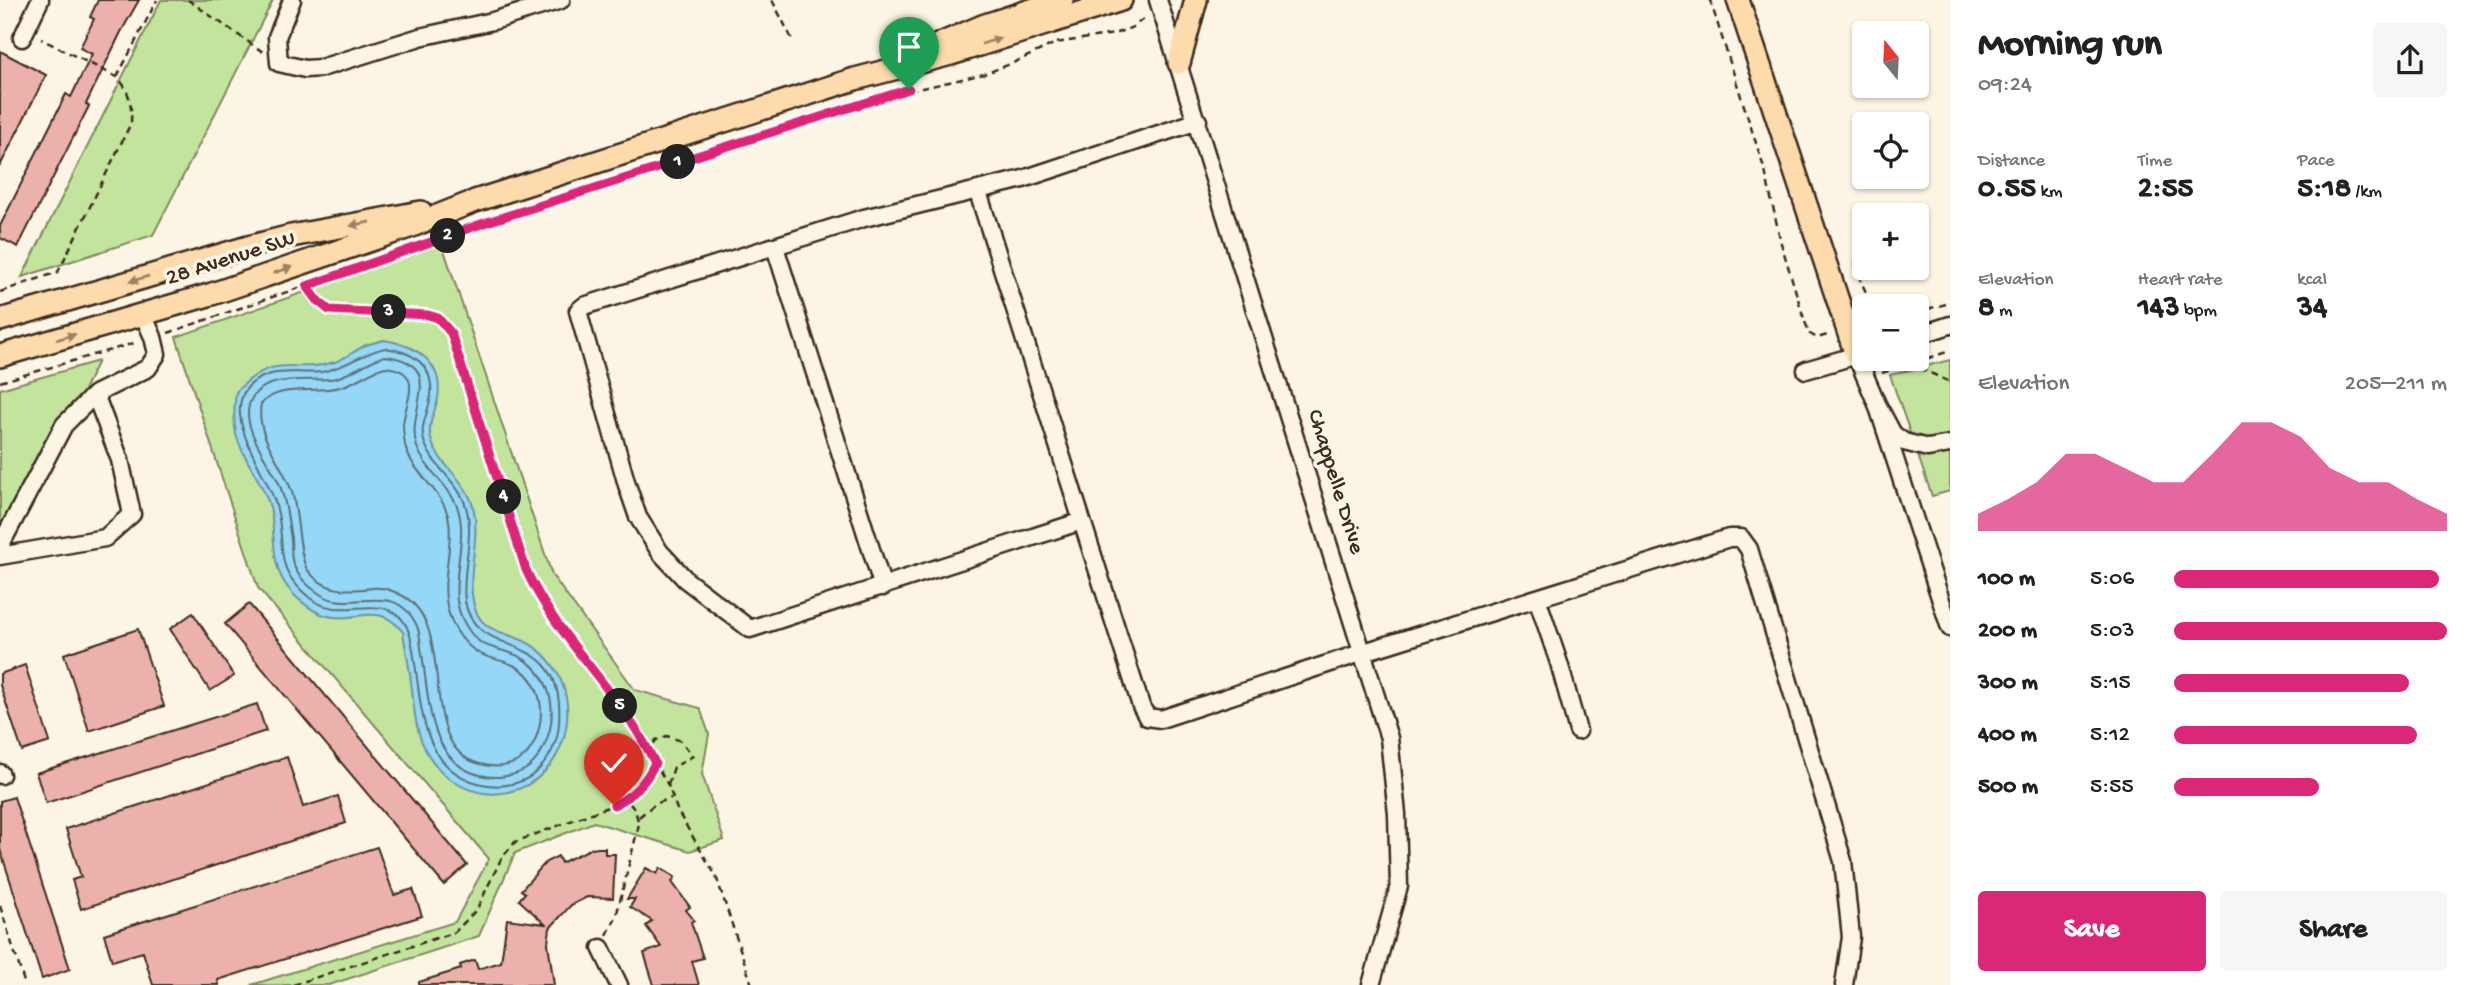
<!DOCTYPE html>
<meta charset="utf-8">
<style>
:root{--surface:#fff;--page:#f6f6f6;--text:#202124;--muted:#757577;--accent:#db2777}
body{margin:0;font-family:"Gochi Hand",sans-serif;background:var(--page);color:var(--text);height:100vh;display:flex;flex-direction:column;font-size:26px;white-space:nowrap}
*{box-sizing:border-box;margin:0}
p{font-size:23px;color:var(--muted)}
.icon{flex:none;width:38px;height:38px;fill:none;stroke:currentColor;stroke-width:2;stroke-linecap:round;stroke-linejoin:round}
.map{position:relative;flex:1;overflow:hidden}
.panel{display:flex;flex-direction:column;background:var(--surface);width:525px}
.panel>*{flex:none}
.needle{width:46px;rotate:342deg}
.buttons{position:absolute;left:1852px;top:21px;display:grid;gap:14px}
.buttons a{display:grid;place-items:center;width:77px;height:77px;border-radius:7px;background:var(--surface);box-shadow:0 2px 5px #0004;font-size:35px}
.pin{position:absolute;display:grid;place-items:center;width:60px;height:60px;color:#fff;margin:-72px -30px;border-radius:50% 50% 50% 0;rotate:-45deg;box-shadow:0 0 7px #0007}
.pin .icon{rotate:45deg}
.km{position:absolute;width:35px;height:35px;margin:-18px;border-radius:50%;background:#222;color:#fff;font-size:19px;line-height:35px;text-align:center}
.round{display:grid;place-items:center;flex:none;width:74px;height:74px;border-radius:7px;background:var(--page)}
.overview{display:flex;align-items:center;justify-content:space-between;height:119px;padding:0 28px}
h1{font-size:38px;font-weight:800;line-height:52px}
.stats{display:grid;grid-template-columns:repeat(3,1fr);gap:10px;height:119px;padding:7px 28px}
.stats div{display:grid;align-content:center}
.stats b{font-size:30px;font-weight:800}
.stats small{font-size:19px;font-weight:400}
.stats p{font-size:19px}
.chart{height:196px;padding:14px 28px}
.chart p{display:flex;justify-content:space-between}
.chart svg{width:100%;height:126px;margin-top:7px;fill:var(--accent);opacity:.7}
.button{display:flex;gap:14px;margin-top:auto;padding:14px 28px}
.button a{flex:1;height:80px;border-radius:7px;background:var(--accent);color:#fff;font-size:28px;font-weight:800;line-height:80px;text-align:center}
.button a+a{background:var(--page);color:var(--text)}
ul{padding:0 28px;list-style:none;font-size:23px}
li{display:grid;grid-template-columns:112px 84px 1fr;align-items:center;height:52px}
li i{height:18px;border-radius:9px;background:var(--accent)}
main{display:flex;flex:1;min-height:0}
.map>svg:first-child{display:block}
.green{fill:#c3e49d;stroke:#7f875e;stroke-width:2}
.water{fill:#94d7f6;stroke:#7092a0;stroke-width:2}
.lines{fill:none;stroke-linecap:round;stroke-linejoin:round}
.shore{stroke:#5f6f74;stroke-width:2}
.building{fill:#edb1ac;stroke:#3b2a1e;stroke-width:2}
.minor-casing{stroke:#3b2a1e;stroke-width:21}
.major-casing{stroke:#3b2a1e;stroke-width:26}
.path{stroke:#3b2a1e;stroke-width:2.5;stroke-dasharray:7 5;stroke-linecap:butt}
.minor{stroke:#fcf5e5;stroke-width:16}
.major{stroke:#fedbac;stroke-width:21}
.oneway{fill:#9c8265}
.route-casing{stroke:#fff;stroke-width:14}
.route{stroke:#db2777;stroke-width:9}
.labels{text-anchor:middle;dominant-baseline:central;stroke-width:7;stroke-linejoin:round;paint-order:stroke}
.street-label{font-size:23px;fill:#3b2a1e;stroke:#fcf5e5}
</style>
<main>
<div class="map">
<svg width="1950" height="985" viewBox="0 0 1950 985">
<rect width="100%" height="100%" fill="#fcf5e5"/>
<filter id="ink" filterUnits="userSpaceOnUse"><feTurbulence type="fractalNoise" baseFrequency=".0143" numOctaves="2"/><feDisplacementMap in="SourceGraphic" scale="14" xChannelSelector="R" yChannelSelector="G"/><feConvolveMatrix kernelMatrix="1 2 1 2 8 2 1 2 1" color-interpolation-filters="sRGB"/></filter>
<g filter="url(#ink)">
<path class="green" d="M161,0H273L153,235L22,277Z
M442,244L552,575L635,690L700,708L709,734L702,774L724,840L690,851L594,822L515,853L479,936L329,985H251L455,922L489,859L258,588L176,337Z
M1950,360V491L1932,496L1890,375Z
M98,361L0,563V389Z"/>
<path class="water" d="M384,340C415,345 444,362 438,398C435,413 427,424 431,439C438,465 466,479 473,506C481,537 467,569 473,601C479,634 504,630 528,643C558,660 572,694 566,728C553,801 468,817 429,756C413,731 414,701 410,674C408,660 405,646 403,632C377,599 356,625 324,615C311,611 293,596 286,585C270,563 276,533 270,507C263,481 243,461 236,434C233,420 234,407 236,392C276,350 291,375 335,362C346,358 354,351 364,346C370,343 378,342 384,340Z"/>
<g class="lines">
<path class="shore" d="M385,348C411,351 434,364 431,395C429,413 418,426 425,444C434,468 459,482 466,507C475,537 461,570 465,601C475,664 566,623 559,723C558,742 549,761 535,773C521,785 499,788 482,784C418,770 422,701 413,650C411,638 409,626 399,616C375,595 338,621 310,598C269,565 289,545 275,502C264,467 204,393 271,374C287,370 304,374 321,372C345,368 362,353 385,348Z
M385,356C450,364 404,411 417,447C425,470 448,483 457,506C468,536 453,570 457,601C459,616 469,634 480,642C492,650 508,650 520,657C546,671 556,700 550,729C546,744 540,760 526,769C512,777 495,779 480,775C426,763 429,690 421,648C420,640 420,631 416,624C393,578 350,615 320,594C309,587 297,576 293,563C290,556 292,547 291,539C288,520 286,499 278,481C268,460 237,423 252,398C266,373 311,383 336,378C354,373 367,361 385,356Z
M385,367C425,371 406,399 403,424C403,431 404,438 405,445C412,475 445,491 449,521C453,549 441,578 447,606C450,622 460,640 474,650C485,659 501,659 513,665C537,676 545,704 539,728C536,740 531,752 521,759C509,767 494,768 480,764C414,748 459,626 403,596C393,591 385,587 373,588C347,591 324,593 307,569C299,557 298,510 292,492C283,463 255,437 261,404C280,383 314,394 340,387C356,383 369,371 385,367Z"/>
</g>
<path class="building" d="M98,0H139L121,32L86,104L89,106L18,247L0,238V226L66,94L71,97L92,54L80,48L94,19L90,17Z
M0,51L46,75L0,166Z
M249,604L467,865L444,885L225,624Z
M193,613L234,676L210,691L170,629Z
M138,629L164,706L89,731L64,654Z
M25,665L50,742L22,751L0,685V674Z
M257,704L266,731L46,803L36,773Z
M287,757L303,807L338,796L346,823L81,909L72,880L81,877L66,829Z
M14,797L70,969L42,979L0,849V801Z
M377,847L394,895L413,889L422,916L218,980L219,985H153L143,952L112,961L104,934Z
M592,848H605V854H615L613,898L587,897L571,905L550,928L548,943L554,985H419V982L461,969L460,965L475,960L478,969L501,962L507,919L545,924L519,900L525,893L521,890L546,862L558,856L561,863Z
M646,868L657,874L660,868L675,877L672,882L690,907L686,910L694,920L691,922L703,958L692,961L699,985H654L644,953L661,947L646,926L652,921L630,907L635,899H627Z"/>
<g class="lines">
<defs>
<path id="minor" d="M292,0L277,37L279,63L305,69L321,68L420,37L493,21L561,0
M1158,0L1389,738L1397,814L1399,886L1371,985
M22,38L40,0
M978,192L1082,521L750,629L686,580L660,552L638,517L627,485L578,311L584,306L864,218L1023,179L1198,121
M775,247L883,587
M1916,336L1950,325
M1856,355L1877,404L1893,434L1904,442L1928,448L1950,444
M1806,370L1864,353
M1877,404L1950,628
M1082,521L1141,706L1147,717L1161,719L1364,652L1729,538H1741L1749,549L1843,861L1851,937L1844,985
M0,546L64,425L95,394L148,368L157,354L153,337L143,314
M0,556L105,538L132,514L120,460L95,394
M1537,598L1559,663L1578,731
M0,773L1,775
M601,948L619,985"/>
<path id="major" d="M1738,0L1856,355
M938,45L985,25L1062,0
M1179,63L1196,0
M0,320L248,247L291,236L421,212
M0,356L212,294L412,226L475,201L855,79L951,54L1121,0"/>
</defs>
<use href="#minor" class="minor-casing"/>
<use href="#major" class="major-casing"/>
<path class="path" d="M188,0L263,52
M772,0L792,39
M1710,0L1765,171L1781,243L1805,322L1810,334L1817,338L1831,334
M117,77L157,0
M1855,263L1861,282L1873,306
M0,292L58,272L131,123C132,106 130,90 117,77L41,39
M1905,306H1907
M1916,312L1950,303
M168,333L484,224L883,97L984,74L1013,63L1056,43L1114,34L1133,27L1147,16
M1908,365L1926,371L1950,382
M1882,373L1950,351
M0,382L138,342
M668,785L674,767L693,756L681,741L667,736L656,740L653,745L655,763L668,785L678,812L716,876L752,985
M639,817L655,804L671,798
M0,906L25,985
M607,935L616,917L639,824L635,810L626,799
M293,985L455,932L477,909L501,859L515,842L621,802L644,782L655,763C621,693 558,640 526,570L456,345C452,336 448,324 439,318C418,306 356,313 329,310L314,296L305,280"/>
<use href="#minor" class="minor"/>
<use href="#major" class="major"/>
</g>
<defs><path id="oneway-solid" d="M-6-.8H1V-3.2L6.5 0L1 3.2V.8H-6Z" transform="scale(1.75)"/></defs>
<g class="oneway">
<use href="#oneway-solid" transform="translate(991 41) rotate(-18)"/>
<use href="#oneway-solid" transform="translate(360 224) rotate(169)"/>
<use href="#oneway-solid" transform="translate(283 270) rotate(-19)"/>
<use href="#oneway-solid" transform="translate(139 279) rotate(163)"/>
<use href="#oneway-solid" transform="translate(66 337) rotate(-16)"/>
</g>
</g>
<g class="lines" filter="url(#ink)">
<defs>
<path id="route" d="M614,805C633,796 646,782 655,763C621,693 558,640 526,570L451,333L438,318L428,315L329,310L318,301L307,286L484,223L909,89"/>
</defs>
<use href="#route" class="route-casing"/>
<use href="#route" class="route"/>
</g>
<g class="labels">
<g class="street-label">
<text transform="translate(231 259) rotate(-18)">28 Avenue SW</text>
<text transform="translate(1335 482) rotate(73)">Chappelle Drive</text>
</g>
</g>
</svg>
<div class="buttons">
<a><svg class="needle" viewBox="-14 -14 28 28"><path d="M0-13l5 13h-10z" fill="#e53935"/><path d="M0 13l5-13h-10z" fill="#757577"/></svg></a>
<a><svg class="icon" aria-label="locate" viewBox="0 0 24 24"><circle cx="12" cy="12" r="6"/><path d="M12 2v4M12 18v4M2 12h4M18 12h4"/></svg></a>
<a>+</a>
<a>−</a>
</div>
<div class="pin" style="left:909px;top:89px;background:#1e9e55"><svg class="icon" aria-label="arrive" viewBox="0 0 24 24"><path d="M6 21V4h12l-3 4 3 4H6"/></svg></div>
<div class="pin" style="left:614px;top:805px;background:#d93025"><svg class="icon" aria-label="check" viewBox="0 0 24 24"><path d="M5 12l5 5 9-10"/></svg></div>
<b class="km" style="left:678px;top:162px">1</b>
<b class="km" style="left:448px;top:236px">2</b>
<b class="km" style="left:389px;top:312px">3</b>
<b class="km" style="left:504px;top:497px">4</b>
<b class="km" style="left:620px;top:706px">5</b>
</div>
<section class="panel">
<div class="overview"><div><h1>Morning run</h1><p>09:24</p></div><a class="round"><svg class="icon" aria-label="share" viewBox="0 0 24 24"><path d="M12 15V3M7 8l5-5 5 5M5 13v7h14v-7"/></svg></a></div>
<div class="stats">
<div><p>Distance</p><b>0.55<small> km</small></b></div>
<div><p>Time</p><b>2:55</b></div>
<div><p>Pace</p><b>5:18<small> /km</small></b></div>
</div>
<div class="stats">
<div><p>Elevation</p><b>8<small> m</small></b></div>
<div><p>Heart rate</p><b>143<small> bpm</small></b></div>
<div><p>kcal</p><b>34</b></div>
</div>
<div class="chart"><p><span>Elevation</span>205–211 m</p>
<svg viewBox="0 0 160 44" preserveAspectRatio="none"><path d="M0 44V38L10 33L20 27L30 17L40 17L50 22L60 27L70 27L80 17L90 6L100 6L110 11L120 22L130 27L140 27L150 33L160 38V44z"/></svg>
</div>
<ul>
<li><b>100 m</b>5:06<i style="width:97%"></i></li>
<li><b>200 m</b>5:03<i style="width:100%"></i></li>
<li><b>300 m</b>5:15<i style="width:86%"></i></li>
<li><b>400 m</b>5:12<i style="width:89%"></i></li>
<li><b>500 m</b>5:55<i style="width:53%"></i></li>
</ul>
<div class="button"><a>Save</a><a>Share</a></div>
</section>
</main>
